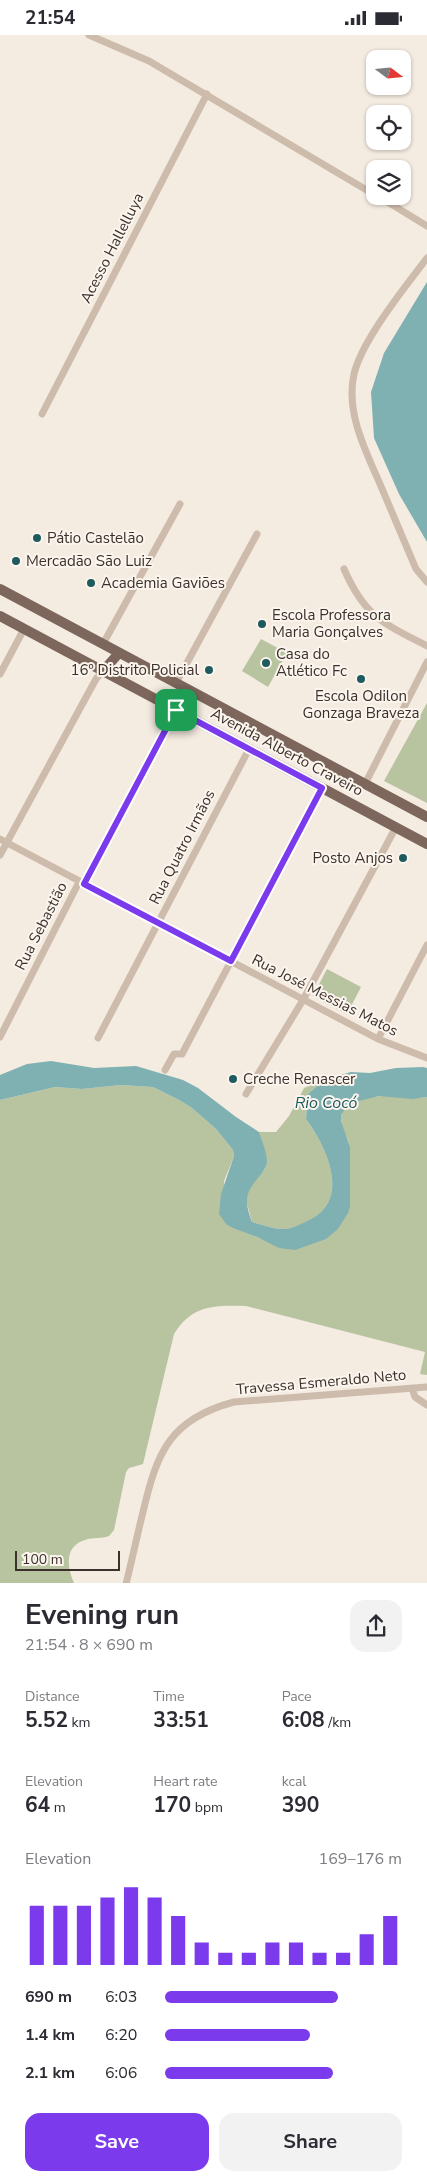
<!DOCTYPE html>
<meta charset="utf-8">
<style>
:root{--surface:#fff;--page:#f2f2f3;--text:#2b2b33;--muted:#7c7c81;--accent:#7c3aed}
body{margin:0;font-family:"Nunito Sans",sans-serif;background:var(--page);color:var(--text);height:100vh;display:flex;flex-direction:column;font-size:19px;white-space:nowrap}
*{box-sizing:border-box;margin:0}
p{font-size:16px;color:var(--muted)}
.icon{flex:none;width:28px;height:28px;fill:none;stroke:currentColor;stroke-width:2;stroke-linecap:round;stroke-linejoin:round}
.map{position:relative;height:1548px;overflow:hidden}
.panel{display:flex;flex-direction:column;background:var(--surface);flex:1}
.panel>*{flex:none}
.needle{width:32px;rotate:106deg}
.tools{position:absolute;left:366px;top:15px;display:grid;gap:10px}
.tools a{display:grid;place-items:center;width:45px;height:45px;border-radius:10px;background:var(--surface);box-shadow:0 1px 4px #0004;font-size:25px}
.scale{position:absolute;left:15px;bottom:12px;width:105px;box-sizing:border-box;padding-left:5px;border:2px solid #3b302b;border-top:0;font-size:14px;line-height:18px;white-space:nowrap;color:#3b302b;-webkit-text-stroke:4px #fbf5ee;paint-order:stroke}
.pin{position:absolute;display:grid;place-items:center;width:42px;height:42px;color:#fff;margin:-21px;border-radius:10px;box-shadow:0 2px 8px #0006}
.round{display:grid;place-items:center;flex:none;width:52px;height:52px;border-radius:15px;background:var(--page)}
.overview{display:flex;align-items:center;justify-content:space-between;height:85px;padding:0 25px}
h1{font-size:28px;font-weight:700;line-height:38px}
.stats{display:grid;grid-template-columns:repeat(3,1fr);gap:8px;height:85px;padding:5px 25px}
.stats div{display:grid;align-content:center}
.stats b{font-size:21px;font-weight:700}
.stats small{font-size:14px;font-weight:400}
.stats p{font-size:14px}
.chart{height:140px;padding:10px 25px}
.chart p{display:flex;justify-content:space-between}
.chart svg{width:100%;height:90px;margin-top:5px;stroke:var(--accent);stroke-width:6}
.action{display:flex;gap:10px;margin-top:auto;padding:10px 25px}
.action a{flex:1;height:58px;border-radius:15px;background:var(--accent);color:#fff;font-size:20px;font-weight:700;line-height:58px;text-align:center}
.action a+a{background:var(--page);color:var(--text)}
ul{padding:0 25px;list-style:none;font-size:16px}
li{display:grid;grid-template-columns:80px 60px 1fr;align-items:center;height:38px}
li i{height:12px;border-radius:6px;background:var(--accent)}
.status{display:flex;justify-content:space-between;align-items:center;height:35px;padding:0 25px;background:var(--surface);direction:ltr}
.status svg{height:14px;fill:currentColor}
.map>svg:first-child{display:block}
.green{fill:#b8c4a0}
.water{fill:#7fb0b2}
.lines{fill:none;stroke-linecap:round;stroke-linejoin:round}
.street{stroke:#cdbbac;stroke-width:7}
.primary{stroke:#7d675c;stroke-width:10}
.route-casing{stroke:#fff;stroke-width:10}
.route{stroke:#7c3aed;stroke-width:6}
.poi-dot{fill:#1f5a5e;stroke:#fbf5ee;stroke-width:2}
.labels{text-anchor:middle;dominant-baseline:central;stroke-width:4;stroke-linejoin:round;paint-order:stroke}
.street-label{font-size:15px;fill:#3b302b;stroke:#fbf5ee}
.poi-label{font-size:15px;fill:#3b302b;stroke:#fbf5ee;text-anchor:start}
.water-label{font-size:16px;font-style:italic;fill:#1f5a5e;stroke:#fbf5ee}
</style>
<div class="status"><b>21:54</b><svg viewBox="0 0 49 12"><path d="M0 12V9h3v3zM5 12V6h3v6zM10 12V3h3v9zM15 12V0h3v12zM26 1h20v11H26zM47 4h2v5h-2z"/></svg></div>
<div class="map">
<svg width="427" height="1549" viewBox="0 0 427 1549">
<rect width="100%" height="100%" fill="#f4ebe1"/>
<path class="green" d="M261,604L287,618L268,652L242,636Z
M427,668V768L384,746Z
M327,934L361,952L347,979L313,961Z
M324,1045L308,1059L306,1084C326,1111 351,1163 311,1184C303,1189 291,1195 282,1194C272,1194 261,1189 252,1187L246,1165L249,1152L265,1134L267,1128L259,1097H276L289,1081L304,1053Z
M121,1050L153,1052L179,1065L192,1073L216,1094L233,1115L234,1121L224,1146L227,1190L274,1209L279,1213L350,1165C348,1148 350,1131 350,1114C349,1104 342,1095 341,1085C339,1067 368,1062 381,1061C397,1060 410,1065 427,1062V1340L420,1339L425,1317L246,1271C214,1270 192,1270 174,1299L143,1429L129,1433L126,1437L114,1495L109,1501C101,1504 93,1502 85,1505C64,1511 67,1533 74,1548H0V1065L55,1052L82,1054Z"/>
<path class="water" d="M427,247V507L399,459L374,403L371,357L384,318Z
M51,1026L94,1033L136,1031L183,1045L198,1053L236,1082L259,1097C262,1106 267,1118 267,1127C267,1131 264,1135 262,1138C246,1157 243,1163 252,1187C261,1189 272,1194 282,1194C291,1195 303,1188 311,1184C351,1163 326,1111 306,1084L308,1059L324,1045L351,1037L370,1038L396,1033L423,1032L427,1033V1062L412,1064L379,1061L355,1067L345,1074L341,1080V1086L350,1112V1172L348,1178L338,1194L326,1204L295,1215L279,1213L257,1202L233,1193L227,1190L219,1179L221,1159L234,1121L233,1115L216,1094L192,1073L179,1065L153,1052L121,1050L82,1054L55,1052L0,1065V1040L27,1029Z"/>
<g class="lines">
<path class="street" d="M89,0L149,26L375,160
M378,161L427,191
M427,223C405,252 362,305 354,339C345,380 368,420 383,456C394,482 405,508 416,534L427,547
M42,379L207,59
M344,534C365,582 383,588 427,611
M103,609L180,469
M0,639L24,594
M176,648L257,499
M365,749L427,627
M0,804L378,1004L427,1023
M0,820L96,644L103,636
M84,849L176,675
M0,1002L79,847
M98,1003L249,714
M378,1004L427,910
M165,1035L174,1019H182L322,753
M246,1059L303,965L396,792
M412,1353L415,1362L427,1370
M126,1549C132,1525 137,1501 143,1477C157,1417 170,1384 234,1367L427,1352"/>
<path class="primary" d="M0,554L427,782
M0,581L427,809
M103,636L119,618"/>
</g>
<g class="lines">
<defs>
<path id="route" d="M176,675L322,753L231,926L84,849Z"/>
</defs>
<use href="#route" class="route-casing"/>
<use href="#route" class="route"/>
</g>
<g class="poi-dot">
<circle cx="37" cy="503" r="5"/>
<circle cx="16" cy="526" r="5"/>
<circle cx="91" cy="548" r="5"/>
<circle cx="262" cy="589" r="5"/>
<circle cx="266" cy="628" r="5"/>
<circle cx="209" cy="635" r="5"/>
<circle cx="361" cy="644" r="5"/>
<circle cx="403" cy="823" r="5"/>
<circle cx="233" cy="1044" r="5"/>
</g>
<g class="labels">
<g class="street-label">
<text transform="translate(112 213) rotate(-63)">Acesso Hallelluya</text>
<text transform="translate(287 717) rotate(28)">Avenida Alberto Craveiro</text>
<text transform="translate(182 812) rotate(-63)">Rua Quatro Irmãos</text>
<text transform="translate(41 891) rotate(-63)">Rua Sebastião</text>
<text transform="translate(325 960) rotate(27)">Rua José Messias Matos</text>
<text transform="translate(321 1347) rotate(-5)">Travessa Esmeraldo Neto</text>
</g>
<g class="poi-label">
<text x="47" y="503">Pátio Castelão</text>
<text x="26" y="526">Mercadão São Luiz</text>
<text x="101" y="548">Academia Gaviões</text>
<text x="272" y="580">Escola Professora<tspan x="272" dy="17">Maria Gonçalves</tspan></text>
<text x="276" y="619">Casa do<tspan x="276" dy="17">Atlético Fc</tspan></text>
<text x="199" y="635" text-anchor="end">16º Distrito Policial</text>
<text x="361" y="661" text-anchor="middle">Escola Odilon<tspan x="361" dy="17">Gonzaga Braveza</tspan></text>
<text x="393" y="823" text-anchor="end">Posto Anjos</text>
<text x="243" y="1044">Creche Renascer</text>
</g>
<g class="water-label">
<text x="326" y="1068">Rio Cocó</text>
</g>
</g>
</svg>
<div class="tools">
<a><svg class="needle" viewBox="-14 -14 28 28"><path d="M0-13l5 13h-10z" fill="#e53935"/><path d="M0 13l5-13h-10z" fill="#7c7c81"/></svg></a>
<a><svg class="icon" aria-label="locate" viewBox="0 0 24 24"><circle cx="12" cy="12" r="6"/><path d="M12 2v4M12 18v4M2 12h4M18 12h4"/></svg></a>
<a><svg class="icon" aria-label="layers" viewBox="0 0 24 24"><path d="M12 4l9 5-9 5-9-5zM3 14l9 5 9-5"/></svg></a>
</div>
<div class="scale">100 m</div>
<div class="pin" style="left:176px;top:675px;background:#1e9e55"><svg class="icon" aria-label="arrive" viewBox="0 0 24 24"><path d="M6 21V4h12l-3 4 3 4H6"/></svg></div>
</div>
<section class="panel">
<div class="overview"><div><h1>Evening run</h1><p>21:54 · 8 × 690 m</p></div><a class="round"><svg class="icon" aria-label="share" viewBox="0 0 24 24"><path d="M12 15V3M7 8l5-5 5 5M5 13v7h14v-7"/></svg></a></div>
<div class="stats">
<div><p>Distance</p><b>5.52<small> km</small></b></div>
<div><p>Time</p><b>33:51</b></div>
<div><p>Pace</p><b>6:08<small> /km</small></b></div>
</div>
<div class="stats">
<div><p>Elevation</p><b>64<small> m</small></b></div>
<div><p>Heart rate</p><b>170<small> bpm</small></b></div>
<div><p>kcal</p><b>390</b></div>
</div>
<div class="chart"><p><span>Elevation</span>169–176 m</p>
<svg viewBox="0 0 160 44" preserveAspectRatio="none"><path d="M5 44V15M15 44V15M25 44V15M35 44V11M45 44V6M55 44V11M65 44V20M75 44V33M85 44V38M95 44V38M105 44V33M115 44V33M125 44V38M135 44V38M145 44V29M155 44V20"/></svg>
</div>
<ul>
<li><b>690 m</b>6:03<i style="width:73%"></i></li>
<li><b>1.4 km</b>6:20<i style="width:61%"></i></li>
<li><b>2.1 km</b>6:06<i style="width:71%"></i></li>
</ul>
<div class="action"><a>Save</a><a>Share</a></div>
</section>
